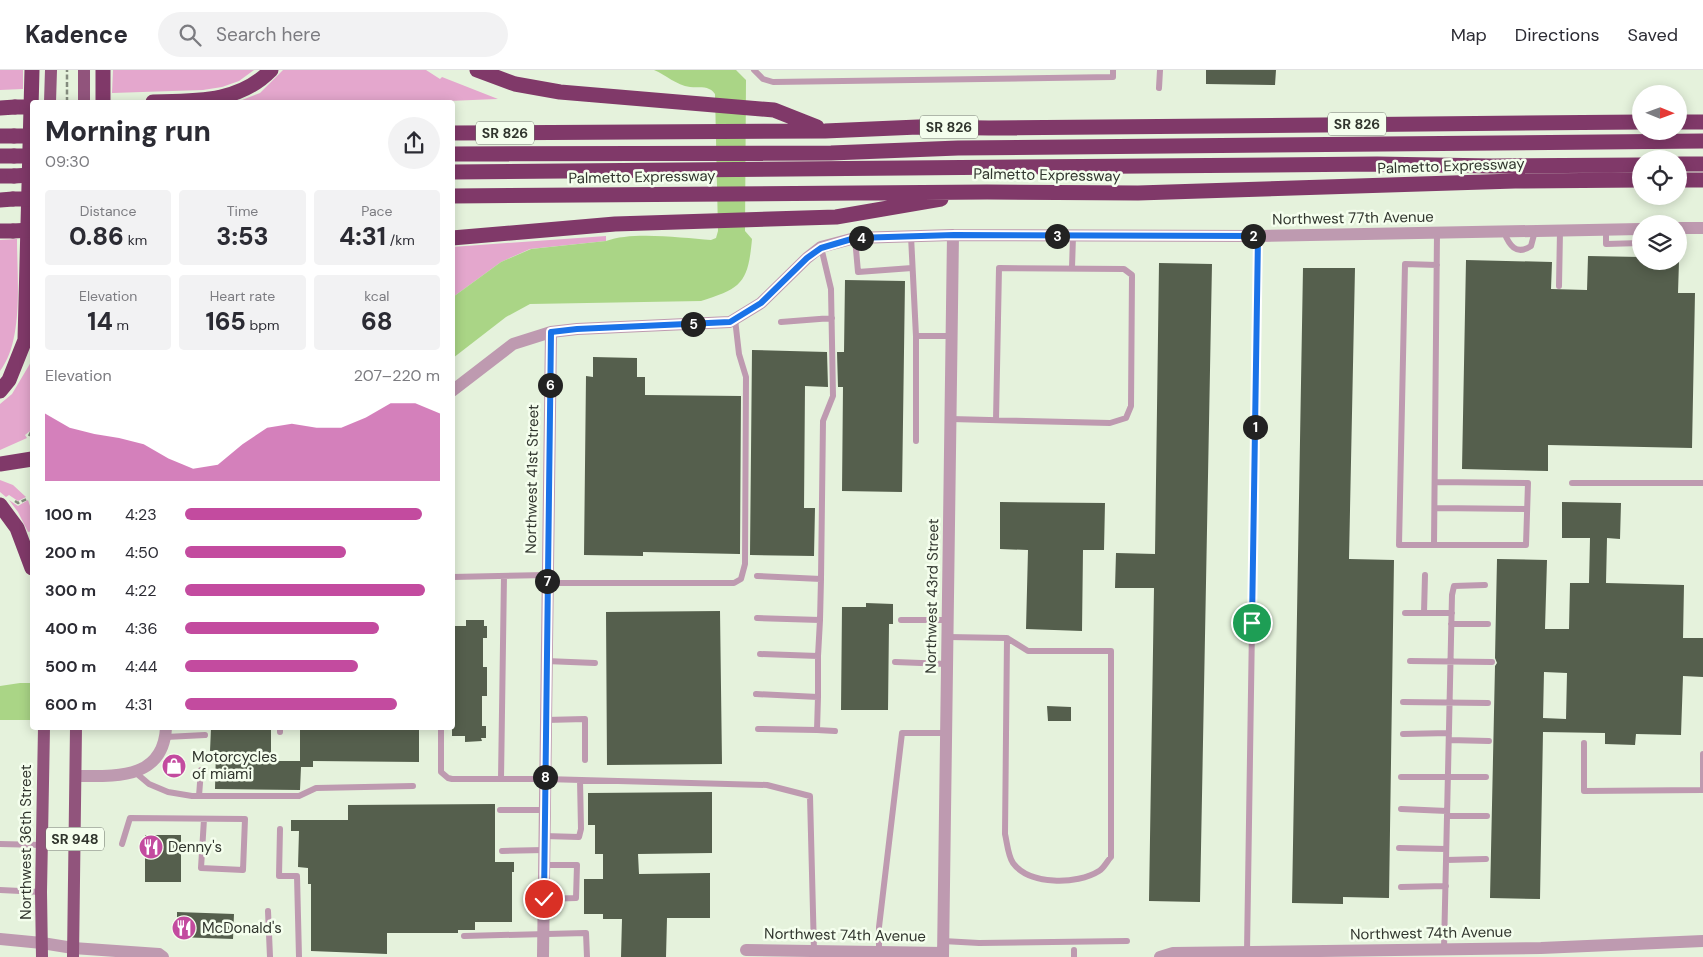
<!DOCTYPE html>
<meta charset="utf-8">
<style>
:root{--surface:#fff;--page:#f2f2f3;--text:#2b2b33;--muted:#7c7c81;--line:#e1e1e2;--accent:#c34b9f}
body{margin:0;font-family:"DM Sans",sans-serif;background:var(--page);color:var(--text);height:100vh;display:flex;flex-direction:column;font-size:19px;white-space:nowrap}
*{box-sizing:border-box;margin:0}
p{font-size:16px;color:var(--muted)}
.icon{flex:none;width:28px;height:28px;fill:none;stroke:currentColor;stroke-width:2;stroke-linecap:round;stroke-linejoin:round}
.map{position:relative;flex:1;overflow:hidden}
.details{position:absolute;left:30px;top:30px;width:425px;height:630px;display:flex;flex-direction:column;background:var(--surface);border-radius:5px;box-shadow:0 2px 12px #0003}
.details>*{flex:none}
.needle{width:32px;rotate:91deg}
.buttons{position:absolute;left:1632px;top:15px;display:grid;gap:10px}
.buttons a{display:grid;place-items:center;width:55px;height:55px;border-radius:50%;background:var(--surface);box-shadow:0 2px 12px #0003;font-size:25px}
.pin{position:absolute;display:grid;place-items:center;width:42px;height:42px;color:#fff;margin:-21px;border:2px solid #fff;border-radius:50%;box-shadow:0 1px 5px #0007}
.km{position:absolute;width:25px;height:25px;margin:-12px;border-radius:50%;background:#222;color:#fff;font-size:14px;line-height:25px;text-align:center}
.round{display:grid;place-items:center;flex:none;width:52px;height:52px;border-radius:26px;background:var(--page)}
.overview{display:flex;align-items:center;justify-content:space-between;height:85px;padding:0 15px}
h1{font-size:28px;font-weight:800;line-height:38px}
.stats{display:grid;grid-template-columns:repeat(3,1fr);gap:8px;height:85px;padding:5px 15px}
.stats div{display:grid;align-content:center;border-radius:5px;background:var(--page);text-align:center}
.stats b{font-size:25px;font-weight:800}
.stats small{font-size:14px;font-weight:400}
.stats p{font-size:14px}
.chart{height:140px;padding:10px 15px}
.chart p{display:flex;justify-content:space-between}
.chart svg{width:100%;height:90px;margin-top:5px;fill:var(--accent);opacity:.7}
ul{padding:0 15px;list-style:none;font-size:16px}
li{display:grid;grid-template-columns:80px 60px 1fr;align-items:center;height:38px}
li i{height:12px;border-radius:6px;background:var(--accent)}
header{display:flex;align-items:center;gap:30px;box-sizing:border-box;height:70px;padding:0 25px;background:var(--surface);border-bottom:1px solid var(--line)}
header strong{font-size:24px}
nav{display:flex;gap:28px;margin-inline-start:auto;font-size:18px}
.search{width:350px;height:45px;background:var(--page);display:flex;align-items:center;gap:12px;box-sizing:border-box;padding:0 18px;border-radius:28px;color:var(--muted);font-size:19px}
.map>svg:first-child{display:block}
.green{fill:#e4a7cd}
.water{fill:#aad586}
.building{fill:#555f4d;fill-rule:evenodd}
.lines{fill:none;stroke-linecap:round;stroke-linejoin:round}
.path{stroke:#838b7d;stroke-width:2.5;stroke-dasharray:5 2.5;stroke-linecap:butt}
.service{stroke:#be9ab0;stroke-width:6}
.minor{stroke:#be9ab0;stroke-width:12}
.tertiary{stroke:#be9ab0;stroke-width:12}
.primary{stroke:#91547c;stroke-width:12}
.motorway{stroke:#803969;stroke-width:15}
.motorway-bridge{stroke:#803969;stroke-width:15}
.route-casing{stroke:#fff;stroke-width:10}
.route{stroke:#1a73e8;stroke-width:6}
.labels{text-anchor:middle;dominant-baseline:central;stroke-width:5;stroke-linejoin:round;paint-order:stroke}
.shield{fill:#f4feed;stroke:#6b7167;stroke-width:1}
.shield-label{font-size:14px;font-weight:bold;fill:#30352d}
.street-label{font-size:15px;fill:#30352d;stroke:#f4feed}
.poi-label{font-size:15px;fill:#30352d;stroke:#f4feed;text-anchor:start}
</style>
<header>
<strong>Kadence</strong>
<div class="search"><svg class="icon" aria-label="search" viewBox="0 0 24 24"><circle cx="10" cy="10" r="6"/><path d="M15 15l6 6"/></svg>Search here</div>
<nav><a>Map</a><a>Directions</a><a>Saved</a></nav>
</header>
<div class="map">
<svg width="1703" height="887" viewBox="0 0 1703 887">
<rect width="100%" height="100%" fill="#e5f2dc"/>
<path class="green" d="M0,0H23V19L0,20Z
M113,0H254L239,11L222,17L203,20L112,23Z
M283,0H426L440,9L442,7L498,29L422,32H237L260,23Z
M606,166V171L530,179L501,192L453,227L452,177Z
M17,169C17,208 24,270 0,301V170Z
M31,292L30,361L25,365L27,368L0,380V334L12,324Z
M0,410L13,415L26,427L18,431L9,425L6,427L0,422Z
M9,430L18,436L28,430L32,442V461L28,462L18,442Z"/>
<path class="water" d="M654,0H736L746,10L745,161L752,169C748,213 742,218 701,231L530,234L506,247L453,288V227L501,192L531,179L606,171C633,161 682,168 711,170L716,168L718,161L715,24C709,15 699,18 690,17C676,15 666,5 654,0Z
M20,613H32V650H0V616Z"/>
<path class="building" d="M1206,0H1276L1275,15L1206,14Z
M1588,186L1641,187V191H1679L1678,223H1695L1692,378L1548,375V401L1462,399L1466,190L1552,192L1551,219L1587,220Z
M1159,193L1212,194L1200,832L1149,831L1154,518H1115L1116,483L1155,484Z
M1303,198H1355L1349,489L1394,490L1389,828L1343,827V834L1292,833Z
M845,210L905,211L902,422L842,421L843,317H838L837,282H844Z
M752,280L827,282L828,317L805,316L804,438H815L814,486L750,485Z
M593,287L637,288V307H645V325L741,326L740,484L643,482V486L584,485L586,306L593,307Z
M1000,432L1105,433L1104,480H1083L1082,561L1026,559L1028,480L1000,479Z
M1562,432L1621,433L1620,469L1607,468L1606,513L1684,515L1683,568H1703V607L1683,606L1681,665L1636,664L1635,675L1605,674V663L1543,662L1540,829L1490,828L1495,596L1497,593L1495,588L1497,489L1547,490L1545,559H1569L1570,513H1589L1590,468H1562ZM1544,602L1567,603L1566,649L1543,648Z
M866,533L893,534V554H889L888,640H841L842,537H866Z
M720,541L722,694L607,695L606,542Z
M466,550H484V556H487V568H483V597H487V626H482V656H486V668H481L482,671L465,672V666H452V596H454L452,556H466Z
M1047,636L1071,637V651H1048Z
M211,658H271V691H300V658H419V692L313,691V697H301L300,720L215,719L216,681H210Z
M712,722V783L638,784L639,804L710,803V848H667L666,887H621L622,849H603V844H584V809H603V784H595V755H588V723Z
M495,734V792H514V802H512V852H475V860H458V863H387V884L311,881V814H308V798L298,797L299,761H291V750H348V735Z
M145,765H181V812H145Z
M177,842L234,844L233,869L177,867Z"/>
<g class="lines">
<path class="path" d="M67,32V0
M29,366L32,360
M15,431L18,433L27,429"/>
<path class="service" d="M754,0L763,9L773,12L1113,7V0
M1159,18L1160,0
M1606,160V174L1641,173
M1504,162C1509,175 1516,186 1531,176L1535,161
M911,166L916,266
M855,168L858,202L912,198
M1437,195L1405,194L1399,475H1434L1437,163
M1072,198L1073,166
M1559,216L1560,161
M781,252L832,248
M951,349L1110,353L1126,348L1131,336L1132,205L1124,199L999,198L996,350
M916,371V266H952
M1572,413H1703
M1435,438L1527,439
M1434,475H1526L1528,413L1435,412
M757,506L821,509L823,351L833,326L831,219L821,177
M452,507L547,505
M548,513H734L741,509L745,494L746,307L739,284L735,249
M1405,543H1452
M1424,543L1425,505
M757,548L820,550L821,509
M901,550H948
M1451,554H1488
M948,567L1007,568L1028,581H1111V787C1107,791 1104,798 1099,801C1077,815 1029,815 1013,793C1008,786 1007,772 1005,764L1007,568
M760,584L818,586L820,550
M546,591L595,593
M1410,591L1492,592
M895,592L947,594
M756,624L818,627V586
M1403,632L1488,633
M546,650L585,649V690
M441,658V702L448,708L452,709H545L767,715L810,726L814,881
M758,659L817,660L818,627
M817,660L835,661
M280,662V658
M1403,664L1449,663
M166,667L205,665
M1449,670L1489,671
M1584,673V721L1702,720
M1703,684V720
M136,703L149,714L168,722L192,726H299L316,718L413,716
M1401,707H1486
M501,709L504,506
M199,726L201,700
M1401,739L1447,741
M500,740H545
M1447,746H1487
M280,759L279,806H297L299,887
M544,766L579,767L581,759L580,710
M0,774L42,775
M122,774L130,748L245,749L243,800L201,798L204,749
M1399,778L1446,779
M502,781L544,780
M1446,790L1486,789
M1401,817L1446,816
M0,820L41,822
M544,829L576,828L577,795H544
M268,841L270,887
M464,866L586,863L587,887
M943,871L979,873L1127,871
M1444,879L1452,525L1454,516L1485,515
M879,882V857L902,663H946
M1247,882L1258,166
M1074,887V880"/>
<path class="minor" d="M1679,158H1703
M452,321L513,274L551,262L577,259L730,252L761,233L807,188L821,177L855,168L953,165L1258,166L1641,159
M76,706C115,706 163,710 166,658
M0,869L42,873L73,878L159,884L163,887
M746,880L943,883
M543,887L551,262
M943,887L953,165"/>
<path class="tertiary" d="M1160,887L1173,883L1541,878L1703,871"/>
<path class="primary" d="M50,32L51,0
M84,32V0
M42,887L41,822L44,658
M73,887L76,658"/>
<path class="motorway" d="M477,0L515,14L560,22L774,40L817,57
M103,32V0
M153,32C196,31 239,33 271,0
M0,38L15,37
M1679,52H1703
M452,63L825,61L918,57L989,58L1641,52
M0,66H14
M452,84L831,83L958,78L1703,71
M0,86H14
M1679,94H1703
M452,102L1377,94L1492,96L1641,95
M0,106H14
M1679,110H1703
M452,126L987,122L1138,123L1515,111L1641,110
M0,130L13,129
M0,161H13
M452,168L615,154L836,147L941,129
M0,321L9,310L25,270L32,0
M0,394L32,389
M0,435L17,458L32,498"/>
<path class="motorway-bridge" d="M15,37H32
M14,66H32
M14,86H32
M14,106L32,105
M13,129H32
M13,161L32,160"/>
</g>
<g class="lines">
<defs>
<path id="route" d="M544,829L551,262L577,259L730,252L761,233L807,188L821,178L855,168L954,165L1258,166L1252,553"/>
</defs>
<use href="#route" class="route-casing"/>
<use href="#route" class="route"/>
</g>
<defs>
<symbol id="shop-disc" viewBox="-11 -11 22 22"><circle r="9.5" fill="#c34b9f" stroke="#f4feed"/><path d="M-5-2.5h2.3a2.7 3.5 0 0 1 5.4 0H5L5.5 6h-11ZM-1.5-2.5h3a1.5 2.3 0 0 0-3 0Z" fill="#fff"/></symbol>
<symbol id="restaurant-disc" viewBox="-11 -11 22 22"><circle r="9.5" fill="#c34b9f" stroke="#f4feed"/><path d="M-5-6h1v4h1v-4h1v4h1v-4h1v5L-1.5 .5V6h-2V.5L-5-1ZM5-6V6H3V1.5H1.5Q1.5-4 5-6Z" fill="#fff"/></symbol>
</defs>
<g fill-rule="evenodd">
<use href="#shop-disc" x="160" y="682" width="28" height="28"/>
<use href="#restaurant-disc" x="137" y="763" width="28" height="28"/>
<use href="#restaurant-disc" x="170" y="844" width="28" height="28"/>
</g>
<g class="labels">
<g class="shield">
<rect x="1328" y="42.5" width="58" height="23" rx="4"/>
<rect x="920" y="45.5" width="58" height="23" rx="4"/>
<rect x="476" y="51.5" width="58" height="23" rx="4"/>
<rect x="46" y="757.5" width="58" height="23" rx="4"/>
</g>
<g class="shield-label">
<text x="1357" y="54">SR 826</text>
<text x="949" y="57">SR 826</text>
<text x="505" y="63">SR 826</text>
<text x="75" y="769">SR 948</text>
</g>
<g class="street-label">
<text transform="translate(1451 96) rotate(-2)">Palmetto Expressway</text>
<text transform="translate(1047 105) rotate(1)">Palmetto Expressway</text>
<text transform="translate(642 107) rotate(-1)">Palmetto Expressway</text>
<text transform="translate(1353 148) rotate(-1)">Northwest 77th Avenue</text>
<text transform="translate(532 409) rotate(-89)">Northwest 41st Street</text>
<text transform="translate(932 526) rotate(-89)">Northwest 43rd Street</text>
<text transform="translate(26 772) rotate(-90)">Northwest 36th Street</text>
<text transform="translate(1431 863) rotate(-1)">Northwest 74th Avenue</text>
<text transform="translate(845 865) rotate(1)">Northwest 74th Avenue</text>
</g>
<g class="poi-label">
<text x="192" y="687">Motorcycles<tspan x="192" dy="17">of miami</tspan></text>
<text x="168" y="777">Denny's</text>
<text x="202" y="858">McDonald's</text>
</g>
</g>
</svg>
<div class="buttons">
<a><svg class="needle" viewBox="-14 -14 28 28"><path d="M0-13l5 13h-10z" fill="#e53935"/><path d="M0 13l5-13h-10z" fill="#7c7c81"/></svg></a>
<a><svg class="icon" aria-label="locate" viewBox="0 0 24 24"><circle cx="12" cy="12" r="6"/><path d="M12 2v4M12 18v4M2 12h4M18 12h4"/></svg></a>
<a><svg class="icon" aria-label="layers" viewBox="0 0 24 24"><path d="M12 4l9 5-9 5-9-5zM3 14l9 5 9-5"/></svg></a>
</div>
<div class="pin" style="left:1252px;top:553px;background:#1e9e55"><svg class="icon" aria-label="arrive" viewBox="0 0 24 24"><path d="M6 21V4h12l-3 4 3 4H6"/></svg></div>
<div class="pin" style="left:544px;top:829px;background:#d93025"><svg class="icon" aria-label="check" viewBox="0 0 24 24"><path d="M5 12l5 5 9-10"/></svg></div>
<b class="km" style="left:1255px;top:357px">1</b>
<b class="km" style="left:1253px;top:166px">2</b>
<b class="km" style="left:1057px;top:166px">3</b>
<b class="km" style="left:861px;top:168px">4</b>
<b class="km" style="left:693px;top:254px">5</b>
<b class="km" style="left:550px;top:315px">6</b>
<b class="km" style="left:547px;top:511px">7</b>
<b class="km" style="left:545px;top:707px">8</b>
<section class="details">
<div class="overview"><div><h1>Morning run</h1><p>09:30</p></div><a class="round"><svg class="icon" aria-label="share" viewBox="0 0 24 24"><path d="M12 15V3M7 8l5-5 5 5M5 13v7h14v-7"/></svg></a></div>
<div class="stats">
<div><p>Distance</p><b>0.86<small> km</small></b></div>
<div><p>Time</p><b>3:53</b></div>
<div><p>Pace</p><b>4:31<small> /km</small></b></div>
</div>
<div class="stats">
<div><p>Elevation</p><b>14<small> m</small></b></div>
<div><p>Heart rate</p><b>165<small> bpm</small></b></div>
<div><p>kcal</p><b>68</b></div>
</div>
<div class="chart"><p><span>Elevation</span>207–220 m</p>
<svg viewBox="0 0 160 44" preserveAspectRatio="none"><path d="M0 44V11L10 18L20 21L30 23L40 26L50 33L60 38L70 36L80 26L90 18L100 16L110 18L120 18L130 13L140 6L150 6L160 11V44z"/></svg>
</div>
<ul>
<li><b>100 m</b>4:23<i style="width:93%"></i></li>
<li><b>200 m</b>4:50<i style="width:63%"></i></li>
<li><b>300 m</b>4:22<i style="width:94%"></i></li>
<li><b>400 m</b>4:36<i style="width:76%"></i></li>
<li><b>500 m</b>4:44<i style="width:68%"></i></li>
<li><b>600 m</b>4:31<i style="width:83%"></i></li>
</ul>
</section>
</div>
